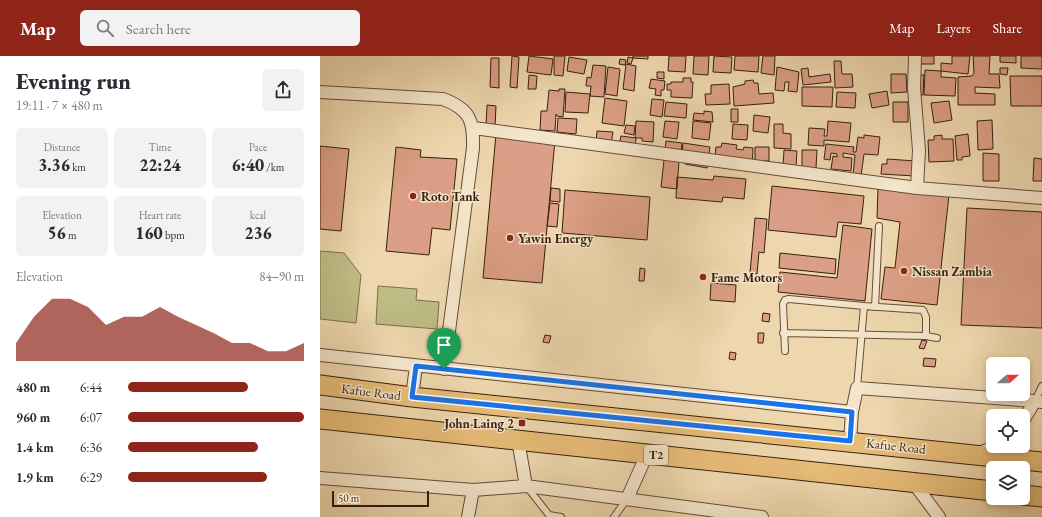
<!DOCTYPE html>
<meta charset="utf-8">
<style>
:root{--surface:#fff;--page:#f2f2f3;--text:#2b2b33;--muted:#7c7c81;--accent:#8f2418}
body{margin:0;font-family:"EB Garamond",serif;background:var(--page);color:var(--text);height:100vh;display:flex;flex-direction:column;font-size:15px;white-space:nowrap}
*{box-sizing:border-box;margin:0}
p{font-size:13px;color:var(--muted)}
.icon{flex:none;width:22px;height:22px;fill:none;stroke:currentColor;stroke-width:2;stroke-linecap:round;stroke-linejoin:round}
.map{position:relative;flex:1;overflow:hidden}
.side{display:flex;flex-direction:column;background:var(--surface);width:320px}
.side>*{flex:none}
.needle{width:26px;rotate:69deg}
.tools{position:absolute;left:666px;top:301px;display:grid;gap:8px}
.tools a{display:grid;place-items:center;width:44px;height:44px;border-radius:6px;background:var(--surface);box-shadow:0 2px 6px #0003;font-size:20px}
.scale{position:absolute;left:12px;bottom:10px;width:97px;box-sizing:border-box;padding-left:4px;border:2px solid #381f11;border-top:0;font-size:11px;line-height:14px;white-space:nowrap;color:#381f11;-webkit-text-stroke:3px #f4e5ca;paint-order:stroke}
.pin{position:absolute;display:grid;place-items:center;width:34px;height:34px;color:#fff;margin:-41px -17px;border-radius:50% 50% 50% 0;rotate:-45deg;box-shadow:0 0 4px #0007}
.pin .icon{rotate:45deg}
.round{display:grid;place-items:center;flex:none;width:42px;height:42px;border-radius:6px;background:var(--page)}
.headline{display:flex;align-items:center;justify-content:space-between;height:68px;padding:0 16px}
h1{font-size:22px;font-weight:800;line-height:30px}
.metrics{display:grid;grid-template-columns:repeat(3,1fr);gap:6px;height:68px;padding:4px 16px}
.metrics div{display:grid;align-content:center;border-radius:6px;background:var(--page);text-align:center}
.metrics b{font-size:17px;font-weight:800}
.metrics small{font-size:11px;font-weight:400}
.metrics p{font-size:11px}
.chart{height:112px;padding:8px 16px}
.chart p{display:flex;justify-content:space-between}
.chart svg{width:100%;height:72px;margin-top:4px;fill:var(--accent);opacity:.7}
ul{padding:0 16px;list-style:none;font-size:13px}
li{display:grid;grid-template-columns:64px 48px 1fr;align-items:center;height:30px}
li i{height:10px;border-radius:5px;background:var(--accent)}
header{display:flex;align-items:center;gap:24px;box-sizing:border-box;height:56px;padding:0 20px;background:var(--accent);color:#fff}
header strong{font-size:19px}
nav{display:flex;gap:22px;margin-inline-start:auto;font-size:14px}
.search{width:280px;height:36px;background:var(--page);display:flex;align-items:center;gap:10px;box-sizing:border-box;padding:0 14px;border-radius:6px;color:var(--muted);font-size:15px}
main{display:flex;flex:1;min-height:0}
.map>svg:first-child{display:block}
.green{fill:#bebd86;stroke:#7b6e4c}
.building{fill:#db9e86;stroke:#381f11}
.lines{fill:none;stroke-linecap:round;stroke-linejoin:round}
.service-casing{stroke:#664d38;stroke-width:8}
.minor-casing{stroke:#664d38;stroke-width:14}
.primary-casing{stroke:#381f11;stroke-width:21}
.service{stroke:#f4e5ca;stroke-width:6}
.minor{stroke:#f4e5ca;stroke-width:12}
.primary{stroke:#e7bc77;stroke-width:19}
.route-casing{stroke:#fff;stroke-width:8}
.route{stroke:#1a73e8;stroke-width:5}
.poi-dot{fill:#8f2418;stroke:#f4e5ca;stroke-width:1.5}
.labels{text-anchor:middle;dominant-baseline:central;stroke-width:3;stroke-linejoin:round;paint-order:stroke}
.shield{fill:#f4e5ca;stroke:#705a48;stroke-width:1}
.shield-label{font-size:12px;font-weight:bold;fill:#381f11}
.poi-label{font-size:13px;font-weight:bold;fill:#381f11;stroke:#f4e5ca;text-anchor:start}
.street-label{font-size:13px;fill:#381f11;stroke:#f4e5ca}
</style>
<header>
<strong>Map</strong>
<div class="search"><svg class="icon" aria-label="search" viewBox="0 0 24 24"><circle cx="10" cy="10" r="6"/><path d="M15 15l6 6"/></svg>Search here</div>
<nav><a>Map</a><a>Layers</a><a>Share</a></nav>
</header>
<main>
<section class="side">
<div class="headline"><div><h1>Evening run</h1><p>19:11 · 7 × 480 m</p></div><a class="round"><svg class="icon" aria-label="share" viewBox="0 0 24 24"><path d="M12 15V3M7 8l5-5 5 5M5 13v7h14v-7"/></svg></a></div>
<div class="metrics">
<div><p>Distance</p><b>3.36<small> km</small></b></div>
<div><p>Time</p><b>22:24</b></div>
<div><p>Pace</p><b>6:40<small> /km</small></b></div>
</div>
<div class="metrics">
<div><p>Elevation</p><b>56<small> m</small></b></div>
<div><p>Heart rate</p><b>160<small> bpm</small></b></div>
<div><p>kcal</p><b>236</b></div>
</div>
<div class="chart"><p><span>Elevation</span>84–90 m</p>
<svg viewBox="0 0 160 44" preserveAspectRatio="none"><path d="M0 44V33L10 17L20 6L30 6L40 11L50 22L60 17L70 17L80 11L90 17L100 22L110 27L120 33L130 33L140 38L150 38L160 33V44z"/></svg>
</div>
<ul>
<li><b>480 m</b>6:44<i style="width:68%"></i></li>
<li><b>960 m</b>6:07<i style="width:100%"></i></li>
<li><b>1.4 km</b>6:36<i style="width:74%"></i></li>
<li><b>1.9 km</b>6:29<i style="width:79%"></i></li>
</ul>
</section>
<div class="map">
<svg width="722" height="461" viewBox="0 0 722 461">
<rect width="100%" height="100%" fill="#eed7ae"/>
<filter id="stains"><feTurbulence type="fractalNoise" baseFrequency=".005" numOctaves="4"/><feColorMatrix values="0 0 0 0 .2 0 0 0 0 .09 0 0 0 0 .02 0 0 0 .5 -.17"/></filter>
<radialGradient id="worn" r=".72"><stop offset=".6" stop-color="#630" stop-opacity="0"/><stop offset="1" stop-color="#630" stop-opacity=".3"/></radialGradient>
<path class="green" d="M0,195L24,197L41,219L36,267L0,263Z
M58,230L97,233L96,244L119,246L117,273L56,268Z"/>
<path class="building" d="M192,0L199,1L197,32L190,31Z
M209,0L233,3L231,19L207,16Z
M234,0H245L243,20L234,19Z
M313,0H328V3L313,2Z
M349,0H366L365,16L348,15Z
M374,0H389L388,19L373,18Z
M394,0L412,1L411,17L393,16Z
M415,0H439L438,16L414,14Z
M443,0H455L454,19L441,17Z
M598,0H614V8H598Z
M632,0H650L648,18L621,15V7L632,8Z
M653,0H670L669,18H679L680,32L655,31V37L675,38V49H638V21L652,20L654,17Z
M680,0H696V7L680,6Z
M701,0H722V13L701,12Z
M249,1L267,4L264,18L247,15Z
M308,1L313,2L311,8L307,7Z
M171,2H179V32L170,31Z
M300,3L306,4L305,9L299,8Z
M514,5H521L522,18H532L533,31L515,32Z
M306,8L316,10L314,35L303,33Z
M273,9L286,10L284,41L270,40L271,30H266L267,21L271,22Z
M288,11L300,13L297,40L285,38Z
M457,11L479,16L477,36L468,35L469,26H465L464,35L455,34Z
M488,12L489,21L510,18L511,26L483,29L481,13Z
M680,12H688L687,19L680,18Z
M605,14L621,15V21L636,22L635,40L604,39Z
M337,16H344V23L337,22Z
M571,18H586L587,36L571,37Z
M209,19L217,20L216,33H208Z
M598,19H604L603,39H597Z
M690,20H722V50H691Z
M363,22H371V26H373L372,42L351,41V34H347V28H351V26H363Z
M331,23L345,25L344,34H341V40L335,39L336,33L329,32Z
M433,24L434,27H438L439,38L453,37L454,47L414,50L413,31L425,28V25Z
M409,28L410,48L386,49L385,38H391V29Z
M482,31H513L512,51L482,50Z
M239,33H245L243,61L237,60L236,58L235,75L220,74L221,55H227L229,34L239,35Z
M567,35L569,49L552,52L549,38Z
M246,36L270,38L268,57L245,56Z
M517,36L536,37L535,52L516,51Z
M285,42L307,45L304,70L282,67Z
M332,43L344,44L342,61L330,59Z
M629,45L632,64L614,67L611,47Z
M346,46L367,48L366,62L344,60Z
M573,46H588V66H573Z
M167,49L176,50L175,70H166Z
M411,53H418V66H411Z
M384,55L392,56L393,66L373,64L374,57L384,58Z
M434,59L450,61L448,77L433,75Z
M238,62L257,63L256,78L237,76Z
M672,64L673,93L658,94L657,65Z
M316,65L334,66L333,86L322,85V82H315Z
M345,65L359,66L357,83L343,81Z
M373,65L391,67L389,84L372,82Z
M508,65L531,67L529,86L504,84V90L488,89L489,72L505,73L504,80H507Z
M413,68L428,69L427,84L412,83Z
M454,68H463V77L471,78V93L454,92Z
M306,69L315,70L314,79L304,77Z
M277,75L293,76L291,88L276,86Z
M176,78L235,84L222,227L163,222Z
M648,78L650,100L642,101V104H637L635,80Z
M544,79L560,81L558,99L544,98L541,120L533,119L535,99L523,97V101L532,102L531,115L511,113L513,100L517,101V98L511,97L510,104L504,103L506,88L534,91L533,96H536L538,81L544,82Z
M622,79V83H633L634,105L609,106L608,84H614V80Z
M301,80L316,82L315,93L299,90Z
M346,85L362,87L360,104L344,101Z
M363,87L390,91L387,112L365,108V106L361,105Z
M402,87L417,89L416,93L423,94L424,91L433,92L432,114L394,109L396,91H401Z
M0,90L29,93L21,175L0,173Z
M76,91L101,94L100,101L137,103L130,174L112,172L109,199L66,195Z
M435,91H449V105H444V110H435Z
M464,94L477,95L476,111L463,110Z
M482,94H497L496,112L482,111Z
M663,97L679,98V125H663Z
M714,102L722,103V125H713Z
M567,103L596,105L595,120L561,118L562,108H567Z
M344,104L359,105L357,133L341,131Z
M394,120L426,123L424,143L403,141L402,146L356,142L357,121L393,124Z
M452,130L544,140L541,168L518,166L516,181L448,174Z
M231,132L240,133V146L230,145Z
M558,132L629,139L617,249L561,243L565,211L575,212L580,166L557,162Z
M245,134L330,141L327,184L242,177Z
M230,147L239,148L237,171L227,170Z
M647,152L722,156V272L641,269Z
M435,162L447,163L444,197L439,196L437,218L430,217Z
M523,169L552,173L545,245L458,236L460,216L517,222Z
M460,197L516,203L515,218L459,212Z
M320,212L325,213L324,225H319Z
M391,227L416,229L415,246L390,244Z
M443,257L450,258L449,266L442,265Z
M438,277H444L443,287H438Z
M225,279L231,280L229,287L223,286Z
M602,284L607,285L604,293L599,292Z
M410,296L416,297L415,304L409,303Z
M604,302L616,303L615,311L603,310Z"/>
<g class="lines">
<defs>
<path id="service" d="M555,251L559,170
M463,277L606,280
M465,295L463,248L465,244L469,243L544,250
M537,332L544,250L603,254L606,261V280L617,282
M715,345L722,330
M207,431L229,459L241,461
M294,461L307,443"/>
<path id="minor" d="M595,0L594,32L599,94L597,132
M0,36L123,43C150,53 154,65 153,92L124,313
M154,72L597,132L722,142
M0,299L532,356L530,385
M92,341L96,310
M532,356L537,332L715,345
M703,365L715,345L722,346
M198,384L206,430
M659,397L677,390
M0,422L153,434L206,430L442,461
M593,426L619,461
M307,443L327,398
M148,461L153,434"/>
<path id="primary" d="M0,329L92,341L722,406
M0,363L673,435
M703,439L722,441"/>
</defs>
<use href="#service" class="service-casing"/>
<use href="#minor" class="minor-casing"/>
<use href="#primary" class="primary-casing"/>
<use href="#service" class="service"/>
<use href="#minor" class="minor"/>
<use href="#primary" class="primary"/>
</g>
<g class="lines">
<defs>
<path id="route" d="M96,310L532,356L530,385L92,341Z"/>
</defs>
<use href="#route" class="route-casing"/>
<use href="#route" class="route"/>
</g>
<g class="poi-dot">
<circle cx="93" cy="140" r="4"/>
<circle cx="190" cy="182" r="4"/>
<circle cx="584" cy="215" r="4"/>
<circle cx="383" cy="221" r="4"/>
<rect x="198" y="363" width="8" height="8" rx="2"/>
</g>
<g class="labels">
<rect class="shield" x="324" y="389" width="24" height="20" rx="3"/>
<g class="shield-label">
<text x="336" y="399">T2</text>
</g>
<g class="poi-label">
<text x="101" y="140">Roto Tank</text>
<text x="198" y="182">Yawin Energy</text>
<text x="592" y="215">Nissan Zambia</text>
<text x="391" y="221">Fame Motors</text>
<text x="194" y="367" text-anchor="end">John Laing 2</text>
</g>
<g class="street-label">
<text transform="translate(51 336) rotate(7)">Kafue Road</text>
<text transform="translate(576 390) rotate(6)">Kafue Road</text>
</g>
</g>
<rect width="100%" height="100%" filter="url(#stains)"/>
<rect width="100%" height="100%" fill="url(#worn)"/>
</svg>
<div class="tools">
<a><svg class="needle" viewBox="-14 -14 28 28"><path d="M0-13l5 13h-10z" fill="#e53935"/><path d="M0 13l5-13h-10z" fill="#7c7c81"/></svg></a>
<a><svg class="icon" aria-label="locate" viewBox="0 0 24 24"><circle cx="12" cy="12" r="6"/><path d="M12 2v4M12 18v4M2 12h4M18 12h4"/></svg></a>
<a><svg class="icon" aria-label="layers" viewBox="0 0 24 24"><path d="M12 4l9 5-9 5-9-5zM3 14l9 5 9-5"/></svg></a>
</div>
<div class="scale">50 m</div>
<div class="pin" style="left:124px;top:313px;background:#1e9e55"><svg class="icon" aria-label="arrive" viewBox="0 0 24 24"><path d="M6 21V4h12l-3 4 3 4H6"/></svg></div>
</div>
</main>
